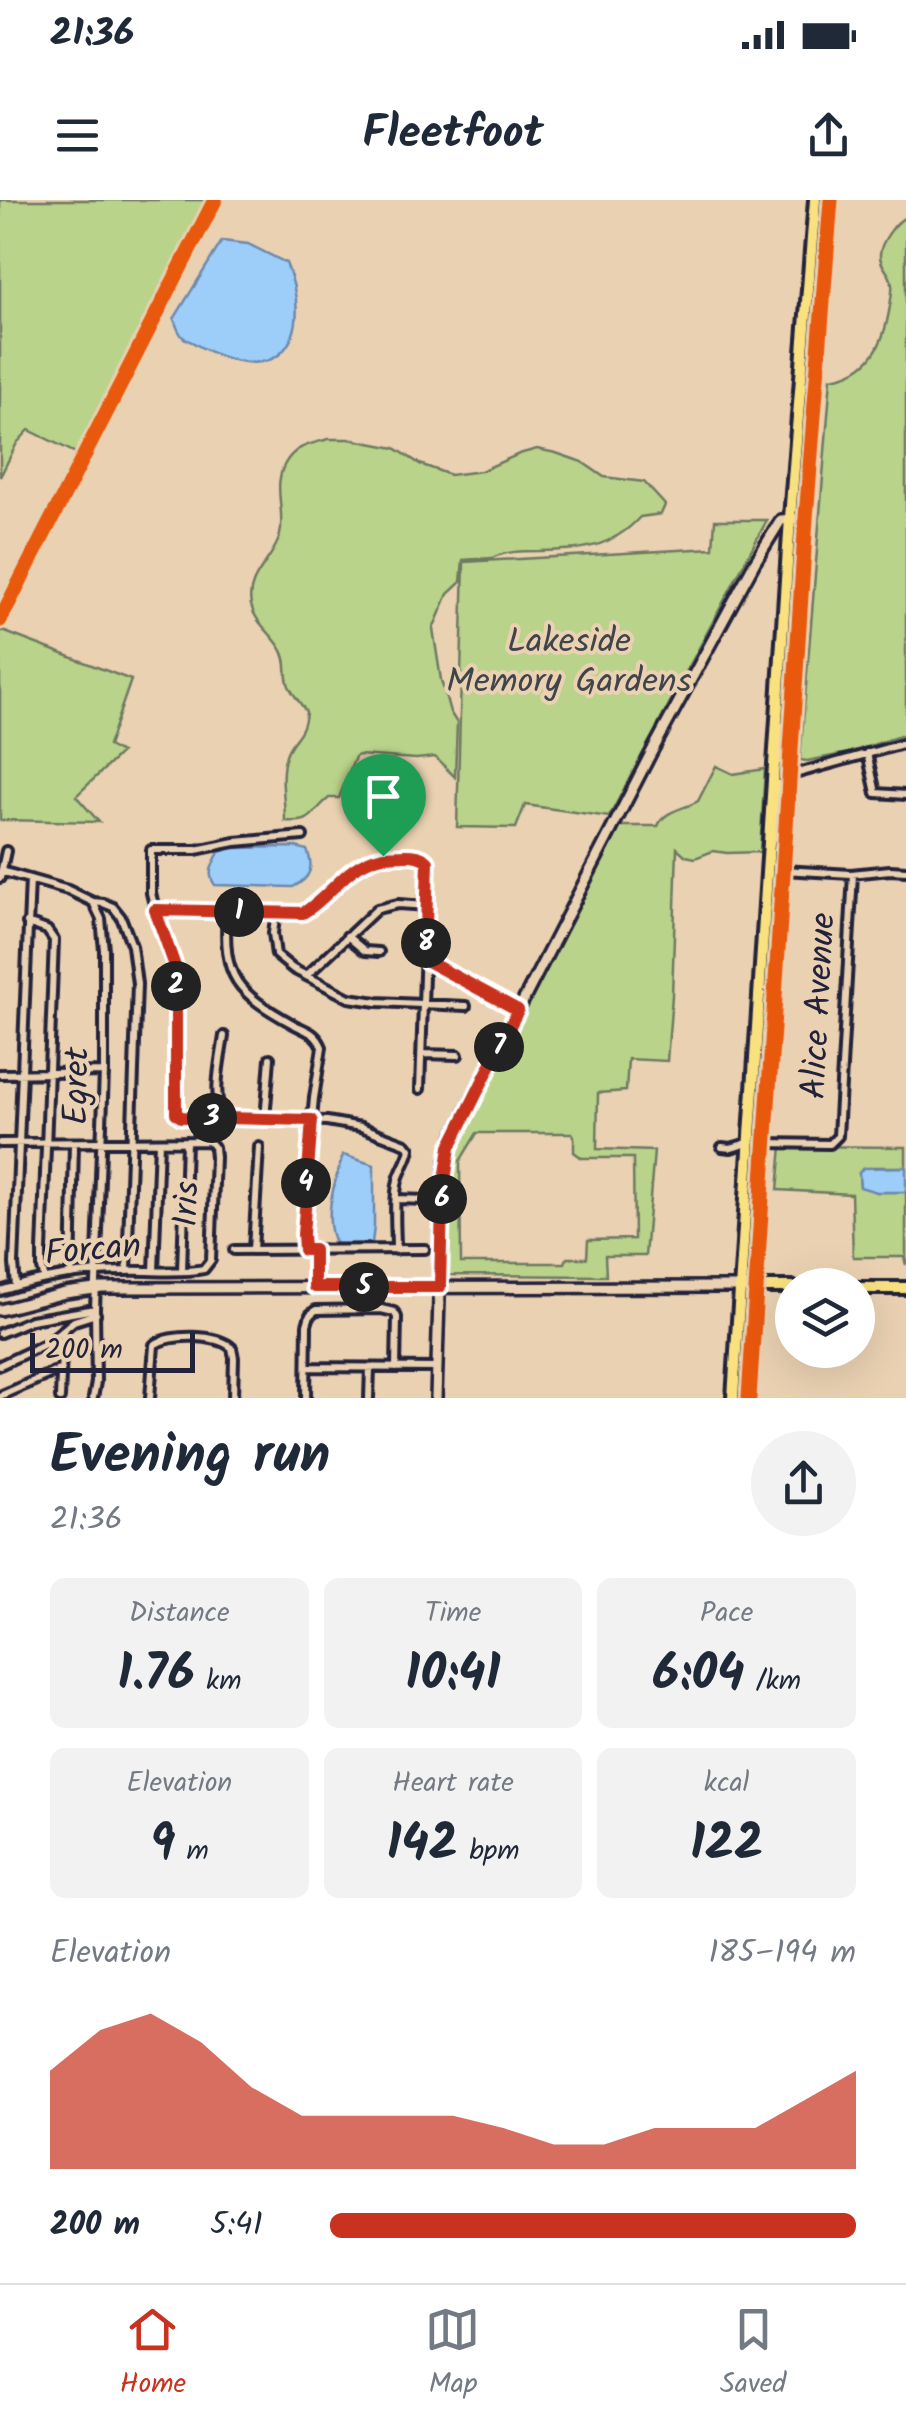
<!DOCTYPE html>
<meta charset="utf-8">
<style>
:root{--surface:#fff;--page:#f2f2f3;--text:#1f2937;--muted:#747a83;--line:#e0e1e3;--accent:#c8321e}
body{margin:0;font-family:Kalam,sans-serif;background:var(--page);color:var(--text);height:100vh;display:flex;flex-direction:column;font-size:38px;white-space:nowrap}
*{box-sizing:border-box;margin:0}
p{font-size:32px;color:var(--muted)}
.icon{flex:none;width:55px;height:55px;fill:none;stroke:currentColor;stroke-width:2;stroke-linecap:round;stroke-linejoin:round}
.map{position:relative;height:1198px;overflow:hidden}
.panel{display:flex;flex-direction:column;background:var(--surface);flex:1}
.panel>*{flex:none}
.tools{position:absolute;left:775px;top:1068px;display:grid;gap:20px}
.tools a{display:grid;place-items:center;width:100px;height:100px;border-radius:50%;background:var(--surface);box-shadow:0 10px 40px #0002;font-size:50px}
.scale{position:absolute;left:30px;bottom:25px;width:165px;box-sizing:border-box;padding-left:10px;border:5px solid #22223b;border-top:0;font-size:28px;line-height:35px;white-space:nowrap;color:#22223b;-webkit-text-stroke:8px #ead1b2;paint-order:stroke}
.pin{position:absolute;display:grid;place-items:center;width:85px;height:85px;color:#fff;margin:-102px -42px;border-radius:50% 50% 50% 0;rotate:-45deg;box-shadow:0 0 10px #0007}
.pin .icon{rotate:45deg}
.km{position:absolute;width:50px;height:50px;margin:-25px;border-radius:50%;background:#222;color:#fff;font-size:28px;line-height:50px;text-align:center}
.round{display:grid;place-items:center;flex:none;width:105px;height:105px;border-radius:52px;background:var(--page)}
.summary{display:flex;align-items:center;justify-content:space-between;height:170px;padding:0 50px}
h1{font-size:55px;font-weight:700;line-height:75px}
.stats{display:grid;grid-template-columns:repeat(3,1fr);gap:15px;height:170px;padding:10px 50px}
.stats div{display:grid;align-content:center;border-radius:15px;background:var(--page);text-align:center}
.stats b{font-size:50px;font-weight:700}
.stats small{font-size:28px;font-weight:400}
.stats p{font-size:28px}
.chart{height:280px;padding:20px 50px}
.chart p{display:flex;justify-content:space-between}
.chart svg{width:100%;height:180px;margin-top:10px;fill:var(--accent);opacity:.7}
ul{padding:0 50px;list-style:none;font-size:32px}
li{display:grid;grid-template-columns:160px 120px 1fr;align-items:center;height:75px}
li i{height:25px;border-radius:12px;background:var(--accent)}
.status{display:flex;justify-content:space-between;align-items:center;height:70px;padding:0 50px;background:var(--surface);direction:ltr}
.status svg{height:28px;fill:currentColor}
header{display:flex;justify-content:space-between;align-items:center;height:130px;padding:0 50px;background:var(--surface);font-size:45px;font-weight:700}
.tab-bar{display:flex;justify-content:space-around;align-items:center;height:140px;border-top:2px solid var(--line);background:var(--surface);font-size:28px;color:var(--muted)}
.tab-bar a{display:grid;justify-items:center;gap:5px}
.tab-bar .active{color:var(--accent)}
.map>svg:first-child{display:block}
.green{fill:#bad38a;stroke:#6e7a62;stroke-width:2.5;fill-rule:evenodd}
.water{fill:#9dcef9;stroke:#6c89ad;stroke-width:2.5}
.lines{fill:none;stroke-linecap:round;stroke-linejoin:round}
.street-casing{stroke:#22223b;stroke-width:14}
.secondary-casing{stroke:#22223b;stroke-width:16}
.primary-casing{stroke:#22223b;stroke-width:18}
.street{stroke:#ead1b2;stroke-width:6}
.secondary{stroke:#ead1b2;stroke-width:9}
.primary{stroke:#fae180;stroke-width:10}
.cycleway-casing{stroke:#ead1b2;stroke-width:21}
.cycleway{stroke:#e8590c;stroke-width:15}
.route-casing{stroke:#fff;stroke-width:20}
.route{stroke:#c8321e;stroke-width:12}
.labels{text-anchor:middle;dominant-baseline:central;stroke-width:8;stroke-linejoin:round;paint-order:stroke}
.park-label{font-size:35px;fill:#40454b;stroke:#ead1b2}
.street-label{font-size:35px;fill:#22223b;stroke:#ead1b2}
</style>
<div class="status"><b>21:36</b><svg viewBox="0 0 49 12"><path d="M0 12V9h3v3zM5 12V6h3v6zM10 12V3h3v9zM15 12V0h3v12zM26 1h20v11H26zM47 4h2v5h-2z"/></svg></div>
<header><svg class="icon" aria-label="menu" viewBox="0 0 24 24"><path d="M4 6h16M4 12h16M4 18h16"/></svg>Fleetfoot<svg class="icon" aria-label="share" viewBox="0 0 24 24"><path d="M12 15V3M7 8l5-5 5 5M5 13v7h14v-7"/></svg></header>
<div class="map">
<svg width="906" height="1198" viewBox="0 0 906 1198">
<rect width="100%" height="100%" fill="#ead1b2"/>
<filter id="ink" filterUnits="userSpaceOnUse"><feTurbulence type="fractalNoise" baseFrequency=".01" numOctaves="2"/><feDisplacementMap in="SourceGraphic" scale="20" xChannelSelector="R" yChannelSelector="G"/><feConvolveMatrix kernelMatrix="1 2 1 2 8 2 1 2 1" color-interpolation-filters="sRGB"/></filter>
<g filter="url(#ink)">
<path class="green" d="M0,0H217L86,258L29,230L17,243L0,277Z
M906,17V534L848,553L807,561L800,560L831,178C872,172 884,144 890,106C891,99 893,90 892,83C890,72 879,65 880,54C881,42 895,22 906,17Z
M328,239H349L395,248L420,264L450,275L481,271L519,254L537,249L556,253L582,262L604,277L644,282L665,305L661,314L640,317C611,349 580,350 539,351C523,351 506,351 492,358L463,360L461,382L448,394L433,429L441,480L450,512L457,523L455,577L435,557L416,559L359,555L355,557L339,598H329C308,615 315,623 285,621C285,598 279,577 286,555C292,537 304,537 306,512C301,503 293,495 289,486C284,474 289,461 281,449C272,433 255,423 251,405C245,377 274,360 280,335C286,309 270,283 288,259C298,245 312,244 328,239Z
M715,320H767L609,617L525,605L516,628L457,627L464,362L713,348Z
M0,430L131,480L108,546L121,553L76,596L99,622L0,620Z
M716,566L733,574L765,569L760,652L727,653L713,651L695,658L686,656L677,648L672,795L667,861L628,859L626,891L598,893L597,949L654,951L645,1056H605L606,1076L443,1075L444,1000L453,947L617,626H658C664,610 685,609 698,601ZM477,933H572L574,936V952L582,958H633L634,1039L588,1040L587,1058H567L565,1063H461L460,961Z
M782,946L906,947V967H874L859,973L860,986L877,992H906V1065L904,1057H853L851,994L778,990Z"/>
<path class="water" d="M222,41L248,44L286,63C297,89 305,130 281,153C258,174 214,156 192,142C186,139 183,139 180,133C177,129 176,124 174,119Z
M296,647L307,650C314,667 311,678 293,687L215,685C206,673 213,665 219,652L233,648Z
M343,955L374,965V1027L372,1043L365,1048L337,1046C321,1021 335,981 343,955Z
M906,967V992H877L860,987L859,973L863,968Z"/>
<g class="lines">
<defs>
<path id="street" d="M867,553L876,593L906,595
M791,575L906,543
M303,636L235,642L196,650H151V693L155,709L175,769V909L181,917L327,921L361,927L406,944L410,949C408,960 401,969 398,980C393,1002 396,1028 396,1050
M783,670L851,674L890,670L906,671
M1,671L68,690L93,702L103,703L113,707L121,717L132,746L137,784L127,1071
M0,678L6,651
M93,702L101,719L104,750V872L95,1109L96,1182L93,1198
M155,709L303,713C340,690 343,660 394,656C405,655 415,655 426,658L428,662L420,889
M276,712L273,733L276,755L293,769L349,798L377,802L466,806
M227,713C222,778 237,793 293,824C306,831 316,832 322,847L314,898L305,993L304,1050
M27,723L47,730L54,740L42,1051V1069L45,1079
M347,736L365,751L379,752
M425,760L518,811
M306,776L377,709L398,704L427,706
M224,836C221,858 210,901 225,918
M422,854L458,855
M0,874L104,872
M265,920L270,858
M0,943L209,941L214,947L215,957L211,1060L204,1069C179,1074 151,1070 125,1071C82,1071 41,1078 0,1091
M766,943L830,944L838,936L853,674
M722,947L731,948L748,943
M397,999L427,1000
M234,1050L425,1049
M253,1050L259,947
M154,1071L159,942
M182,1071L186,941
M71,1075L74,943
M16,1086L14,1064L30,679
M314,1087V1050
M0,1133L31,1120L95,1109
M0,1165L47,1143L74,1121L96,1114
M307,1167L437,1168
M0,1196L61,1169
M60,1198L63,1130
M150,1198L154,1145C169,1133 218,1134 232,1148L234,1158L233,1198
M306,1198L307,1125L310,1115L316,1110L381,1109L394,1112L397,1117L396,1168
M369,1198L370,1168"/>
<path id="secondary" d="M0,1110L65,1093L102,1088L740,1087
M436,1198L442,1000L446,962L453,937L650,555L755,362L781,320L806,318"/>
<path id="primary" d="M783,528V559L787,570
M778,586L779,639
M740,1087H792
M858,1088H906
M733,1198L790,318L815,0
M749,1198L806,318L831,0"/>
</defs>
<use href="#street" class="street-casing"/>
<use href="#secondary" class="secondary-casing"/>
<use href="#primary" class="primary-casing"/>
<use href="#street" class="street"/>
<use href="#secondary" class="secondary"/>
<use href="#primary" class="primary"/>
<defs>
<path id="cycleway" d="M0,420L215,0
M749,1198L806,318L831,0"/>
</defs>
<use href="#cycleway" class="cycleway-casing"/>
<use href="#cycleway" class="cycleway"/>
</g>
</g>
<g class="lines" filter="url(#ink)">
<defs>
<path id="route" d="M383,656C397,656 418,651 428,662L425,760L518,810L450,947L442,1000L440,1087H314V1050H304L303,1034L312,920L181,917L176,913V769L155,710L303,713C334,694 344,665 383,656Z"/>
</defs>
<use href="#route" class="route-casing"/>
<use href="#route" class="route"/>
</g>
<g class="labels">
<g class="park-label">
<text x="569" y="443">Lakeside<tspan x="569" dy="40">Memory Gardens</tspan></text>
</g>
<g class="street-label">
<text transform="translate(820 806) rotate(-87)">Alice Avenue</text>
<text transform="translate(78 886) rotate(-89)">Egret</text>
<text transform="translate(188 1004) rotate(-88)">Iris</text>
<text transform="translate(93 1051) rotate(-5)">Forcan</text>
</g>
</g>
</svg>
<div class="tools">
<a><svg class="icon" aria-label="layers" viewBox="0 0 24 24"><path d="M12 4l9 5-9 5-9-5zM3 14l9 5 9-5"/></svg></a>
</div>
<div class="scale">200 m</div>
<div class="pin" style="left:383px;top:656px;background:#1e9e55"><svg class="icon" aria-label="arrive" viewBox="0 0 24 24"><path d="M6 21V4h12l-3 4 3 4H6"/></svg></div>
<b class="km" style="left:239px;top:712px">1</b>
<b class="km" style="left:176px;top:786px">2</b>
<b class="km" style="left:212px;top:918px">3</b>
<b class="km" style="left:306px;top:983px">4</b>
<b class="km" style="left:364px;top:1087px">5</b>
<b class="km" style="left:442px;top:999px">6</b>
<b class="km" style="left:499px;top:847px">7</b>
<b class="km" style="left:426px;top:743px">8</b>
</div>
<section class="panel">
<div class="summary"><div><h1>Evening run</h1><p>21:36</p></div><a class="round"><svg class="icon" aria-label="share" viewBox="0 0 24 24"><path d="M12 15V3M7 8l5-5 5 5M5 13v7h14v-7"/></svg></a></div>
<div class="stats">
<div><p>Distance</p><b>1.76<small> km</small></b></div>
<div><p>Time</p><b>10:41</b></div>
<div><p>Pace</p><b>6:04<small> /km</small></b></div>
</div>
<div class="stats">
<div><p>Elevation</p><b>9<small> m</small></b></div>
<div><p>Heart rate</p><b>142<small> bpm</small></b></div>
<div><p>kcal</p><b>122</b></div>
</div>
<div class="chart"><p><span>Elevation</span>185–194 m</p>
<svg viewBox="0 0 160 44" preserveAspectRatio="none"><path d="M0 44V20L10 10L20 6L30 13L40 24L50 31L60 31L70 31L80 31L90 34L100 38L110 38L120 34L130 34L140 34L150 27L160 20V44z"/></svg>
</div>
<ul>
<li><b>200 m</b>5:41<i style="width:100%"></i></li>
</ul>
</section>
<nav class="tab-bar">
<a class="active"><svg class="icon" aria-label="home" viewBox="0 0 24 24"><path d="M3 11l9-7 9 7M6 9v11h12V9"/></svg>Home</a>
<a><svg class="icon" aria-label="map" viewBox="0 0 24 24"><path d="M3 6l6-2 6 2 6-2v14l-6 2-6-2-6 2zM9 4v14M15 6v14"/></svg>Map</a>
<a><svg class="icon" aria-label="saved" viewBox="0 0 24 24"><path d="M7 4h10v16l-5-4-5 4z"/></svg>Saved</a>
</nav>
